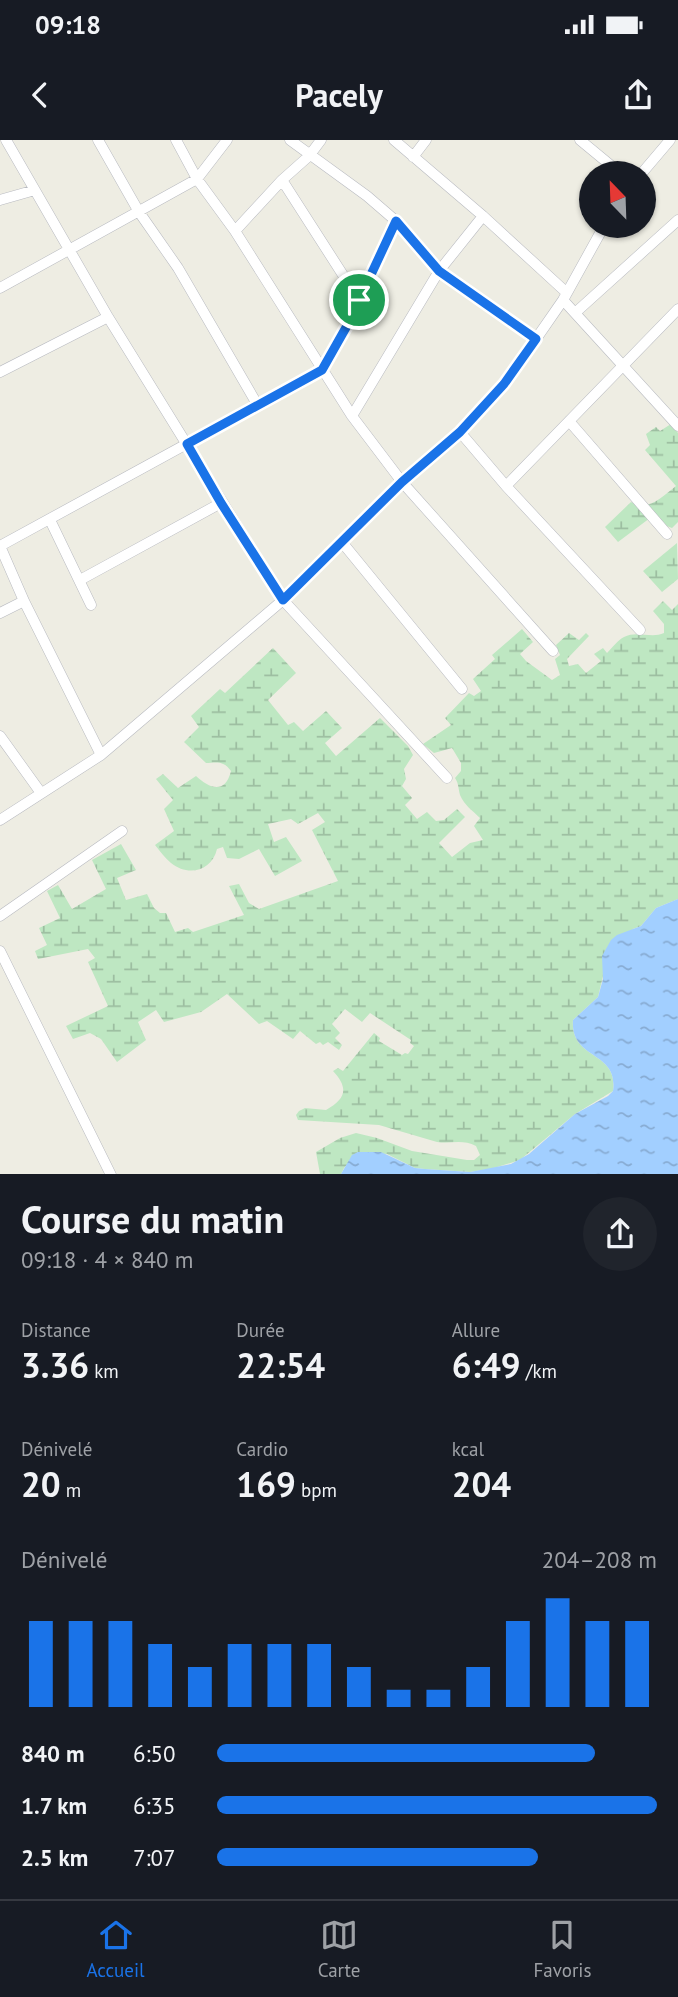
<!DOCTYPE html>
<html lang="fr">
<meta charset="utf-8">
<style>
:root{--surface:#171b24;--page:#20242c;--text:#f1f3f6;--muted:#9ea1a6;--line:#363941;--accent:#1a73e8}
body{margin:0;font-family:"PT Sans",sans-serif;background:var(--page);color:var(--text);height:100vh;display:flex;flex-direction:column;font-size:26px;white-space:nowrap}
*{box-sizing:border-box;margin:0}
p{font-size:23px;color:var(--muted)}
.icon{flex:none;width:38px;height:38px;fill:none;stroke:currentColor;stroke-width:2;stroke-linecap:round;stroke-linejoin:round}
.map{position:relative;height:1034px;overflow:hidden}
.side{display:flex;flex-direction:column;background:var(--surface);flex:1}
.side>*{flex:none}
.needle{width:46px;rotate:337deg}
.buttons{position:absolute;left:579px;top:21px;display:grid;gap:14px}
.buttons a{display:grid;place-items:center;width:77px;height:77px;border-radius:50%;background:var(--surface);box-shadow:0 2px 5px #0004;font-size:35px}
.pin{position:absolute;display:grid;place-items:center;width:60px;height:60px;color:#fff;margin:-30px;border:4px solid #fff;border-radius:50%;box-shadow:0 2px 7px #0007}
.round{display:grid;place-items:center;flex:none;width:74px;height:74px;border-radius:37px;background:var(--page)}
.summary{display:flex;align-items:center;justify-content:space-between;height:119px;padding:0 21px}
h1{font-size:38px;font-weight:700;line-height:52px}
.stats{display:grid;grid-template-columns:repeat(3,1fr);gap:10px;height:119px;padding:7px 21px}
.stats div{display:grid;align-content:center}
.stats b{font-size:35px;font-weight:700}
.stats small{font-size:19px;font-weight:400}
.stats p{font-size:19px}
.chart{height:196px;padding:14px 21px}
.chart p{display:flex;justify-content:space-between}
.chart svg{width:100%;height:126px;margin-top:7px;stroke:var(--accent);stroke-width:6}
ul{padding:0 21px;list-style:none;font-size:23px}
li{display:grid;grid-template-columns:112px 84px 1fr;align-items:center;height:52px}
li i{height:18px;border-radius:9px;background:var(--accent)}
.status{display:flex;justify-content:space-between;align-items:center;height:49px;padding:0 35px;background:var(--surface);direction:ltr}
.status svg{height:19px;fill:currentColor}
header{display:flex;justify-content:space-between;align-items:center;height:91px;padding:0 21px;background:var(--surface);font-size:32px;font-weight:700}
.dock{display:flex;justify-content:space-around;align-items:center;height:98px;border-top:2px solid var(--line);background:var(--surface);font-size:19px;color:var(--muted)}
.dock a{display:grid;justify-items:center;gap:4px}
.dock .current{color:var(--accent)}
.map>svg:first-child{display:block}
.wetland{fill:url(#wetland-marsh)}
.water{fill:url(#water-ripples)}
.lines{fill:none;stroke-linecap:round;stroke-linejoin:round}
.minor-casing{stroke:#b8bac0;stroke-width:11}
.minor{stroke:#fff;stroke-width:10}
.route-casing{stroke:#fff;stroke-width:14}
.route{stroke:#1a73e8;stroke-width:9}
</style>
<div class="status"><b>09:18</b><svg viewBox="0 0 49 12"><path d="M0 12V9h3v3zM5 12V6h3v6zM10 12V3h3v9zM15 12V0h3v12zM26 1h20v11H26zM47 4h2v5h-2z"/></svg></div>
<header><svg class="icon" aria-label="back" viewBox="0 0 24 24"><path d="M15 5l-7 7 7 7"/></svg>Pacely<svg class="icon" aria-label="share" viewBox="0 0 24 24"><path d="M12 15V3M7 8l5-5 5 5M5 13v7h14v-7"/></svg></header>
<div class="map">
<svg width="678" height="1035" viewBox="0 0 678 1035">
<defs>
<pattern id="wetland-marsh" width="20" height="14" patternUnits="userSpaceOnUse" patternTransform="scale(1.75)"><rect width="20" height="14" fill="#bee7c2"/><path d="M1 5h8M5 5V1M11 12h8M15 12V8" fill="none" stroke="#9dbea1"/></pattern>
<pattern id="water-ripples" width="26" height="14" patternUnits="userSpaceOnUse" patternTransform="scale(1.75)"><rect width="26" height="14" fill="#a2cfff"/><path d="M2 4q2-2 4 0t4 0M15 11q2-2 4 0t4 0" fill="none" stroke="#87abd2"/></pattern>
</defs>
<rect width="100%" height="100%" fill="#eeede3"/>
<path class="wetland" d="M671,284L678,293V382L672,388L664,385L654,375L618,402L605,387L631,362C648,372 662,357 676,346L645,310L650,305L646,294L656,287L660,291Z
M677,403L678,439L662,452L643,431Z
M663,461L672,470L678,464V759L656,768L641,786L633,789L604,832L598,857L573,880C570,921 619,910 613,951L575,974L520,1020L494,1028L470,1032L425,1029L415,1028L387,1014L358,1012L344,1028L341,1034H320L316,1012L340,998L356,993L377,998L412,1011L467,1020H474L480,1015L476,1006C463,999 451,1004 437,1002L379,985L298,980L296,975L299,971L305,968L326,970C346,959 349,948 333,931L338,928L343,931L374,893L380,898L379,901L402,915L405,913L408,914L414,906L410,903L411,900L370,873L362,882L345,869L332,884L340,893L335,898L342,905L339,910L328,902L323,905L320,902L316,904L300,891L293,899L267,881L259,884L227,854L201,872L164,882L156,870L138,882L146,900L117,922L101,899L90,893L73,899L66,886L108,866L88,822L95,818L88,809L38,819L35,811L47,805L39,788L60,778L47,751L58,745L72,769L106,749L92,720L121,704L136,730L117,738L126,760L147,754L154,768L160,773H166L175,792L188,788L193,792L244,775L229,746L239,744L249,763L259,769L338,741L312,690L325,682L318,673L298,684L291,679L268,684L274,702L286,697L302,721L275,736L259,709L239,719L227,718L223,707L217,709C212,731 188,737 171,723C165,718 160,711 155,705L174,691L164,669L173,660L156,639L163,634L178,648L196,636C209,648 225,655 231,631C224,621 218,622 206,623L184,602L199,587L191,576L220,549L225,553L273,508L296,533L268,560L288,585L294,582L303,591L326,571L342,588L325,603L336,616L380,578L408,606L413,615L404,629L406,639L402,646L412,658L405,665L417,679L427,672L436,681L444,680L457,669L465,677L439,703L452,717L470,703L483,700L474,686L480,678C473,671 464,665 460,655C458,648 459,644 455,638L461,631V623L452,608L434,613L423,604L451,585L445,578L469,553L474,556L481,551L473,539L495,519L492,515L522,489L533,502L520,514L526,521L552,540L560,535L555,519L560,515L556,505L569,493L579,500L586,493L589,496L567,519L569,526L578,524L586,533L601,521L594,514L603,508L607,513C612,508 618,500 624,497C637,490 651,499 664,493V484L653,471Z"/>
<path class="water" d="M678,759V1034H341L352,1015L358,1012H381L415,1028L425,1029L470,1032L511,1024L529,1014L575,974L608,956L613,951C619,910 570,921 573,880L598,857L603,839L602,816L611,800L617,795L641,786L656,768Z"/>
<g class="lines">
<defs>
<path id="minor" d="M6,0L108,177L283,460L447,638
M98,0L139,72L178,128L257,264
M176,0L197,39L235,91L352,276L402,342L553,511
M290,0L367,56L396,81L439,131L536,199
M394,0L483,76L567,153
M580,0L620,33
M413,17L426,0
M642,33L670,0
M282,40L359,160
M0,60L35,50
M235,91L282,40L309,16L321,0
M0,148L197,39L227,0
M563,160L678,286
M575,173L678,80
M0,232L108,177
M352,276L439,131L483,76
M569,281L667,394
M460,292L506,346L640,490
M506,346L678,169
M50,380L91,465
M341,401L462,549
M0,406L322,230L348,183L396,81
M0,406L24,461L101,615
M80,440L221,363
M0,473L24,461
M0,596L41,653
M0,680L101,615L283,460L402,342L460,292L504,244L536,199L563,160L604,86
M0,776L122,691
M0,811L111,1035"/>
</defs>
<use href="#minor" class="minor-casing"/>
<use href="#minor" class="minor"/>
</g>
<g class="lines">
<defs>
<path id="route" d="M396,81L439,131L536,199L504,244L460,292L402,342L283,460L221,363L187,304L322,230L348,184Z"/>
</defs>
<use href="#route" class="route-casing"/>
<use href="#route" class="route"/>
</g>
</svg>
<div class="buttons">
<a><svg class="needle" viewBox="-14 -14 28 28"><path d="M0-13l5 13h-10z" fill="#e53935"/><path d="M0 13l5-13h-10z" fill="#9ea1a6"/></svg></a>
</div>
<div class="pin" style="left:359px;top:160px;background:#1e9e55"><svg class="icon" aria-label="arrive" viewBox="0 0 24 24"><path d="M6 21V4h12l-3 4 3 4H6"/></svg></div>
</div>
<section class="side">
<div class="summary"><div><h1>Course du matin</h1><p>09:18 · 4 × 840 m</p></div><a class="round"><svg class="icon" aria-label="share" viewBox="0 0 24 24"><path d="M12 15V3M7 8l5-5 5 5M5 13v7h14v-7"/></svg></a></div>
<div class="stats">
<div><p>Distance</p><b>3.36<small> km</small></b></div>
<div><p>Durée</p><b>22:54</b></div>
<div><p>Allure</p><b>6:49<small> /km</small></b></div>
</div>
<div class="stats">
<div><p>Dénivelé</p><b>20<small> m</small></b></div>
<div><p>Cardio</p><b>169<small> bpm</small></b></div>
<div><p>kcal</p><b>204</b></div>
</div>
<div class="chart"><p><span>Dénivelé</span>204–208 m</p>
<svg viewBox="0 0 160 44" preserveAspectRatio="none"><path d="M5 44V14M15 44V14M25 44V14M35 44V22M45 44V30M55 44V22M65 44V22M75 44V22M85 44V30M95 44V38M105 44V38M115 44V30M125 44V14M135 44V6M145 44V14M155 44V14"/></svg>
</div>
<ul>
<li><b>840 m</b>6:50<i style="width:86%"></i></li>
<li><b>1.7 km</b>6:35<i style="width:100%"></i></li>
<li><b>2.5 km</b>7:07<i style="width:73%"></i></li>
</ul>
</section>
<nav class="dock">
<a class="current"><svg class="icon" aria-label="home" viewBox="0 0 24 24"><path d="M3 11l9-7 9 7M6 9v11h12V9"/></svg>Accueil</a>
<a><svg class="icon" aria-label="map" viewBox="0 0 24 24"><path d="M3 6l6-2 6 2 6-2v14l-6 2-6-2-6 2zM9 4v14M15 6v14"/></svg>Carte</a>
<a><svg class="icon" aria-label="saved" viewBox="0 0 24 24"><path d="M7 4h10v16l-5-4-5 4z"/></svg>Favoris</a>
</nav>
